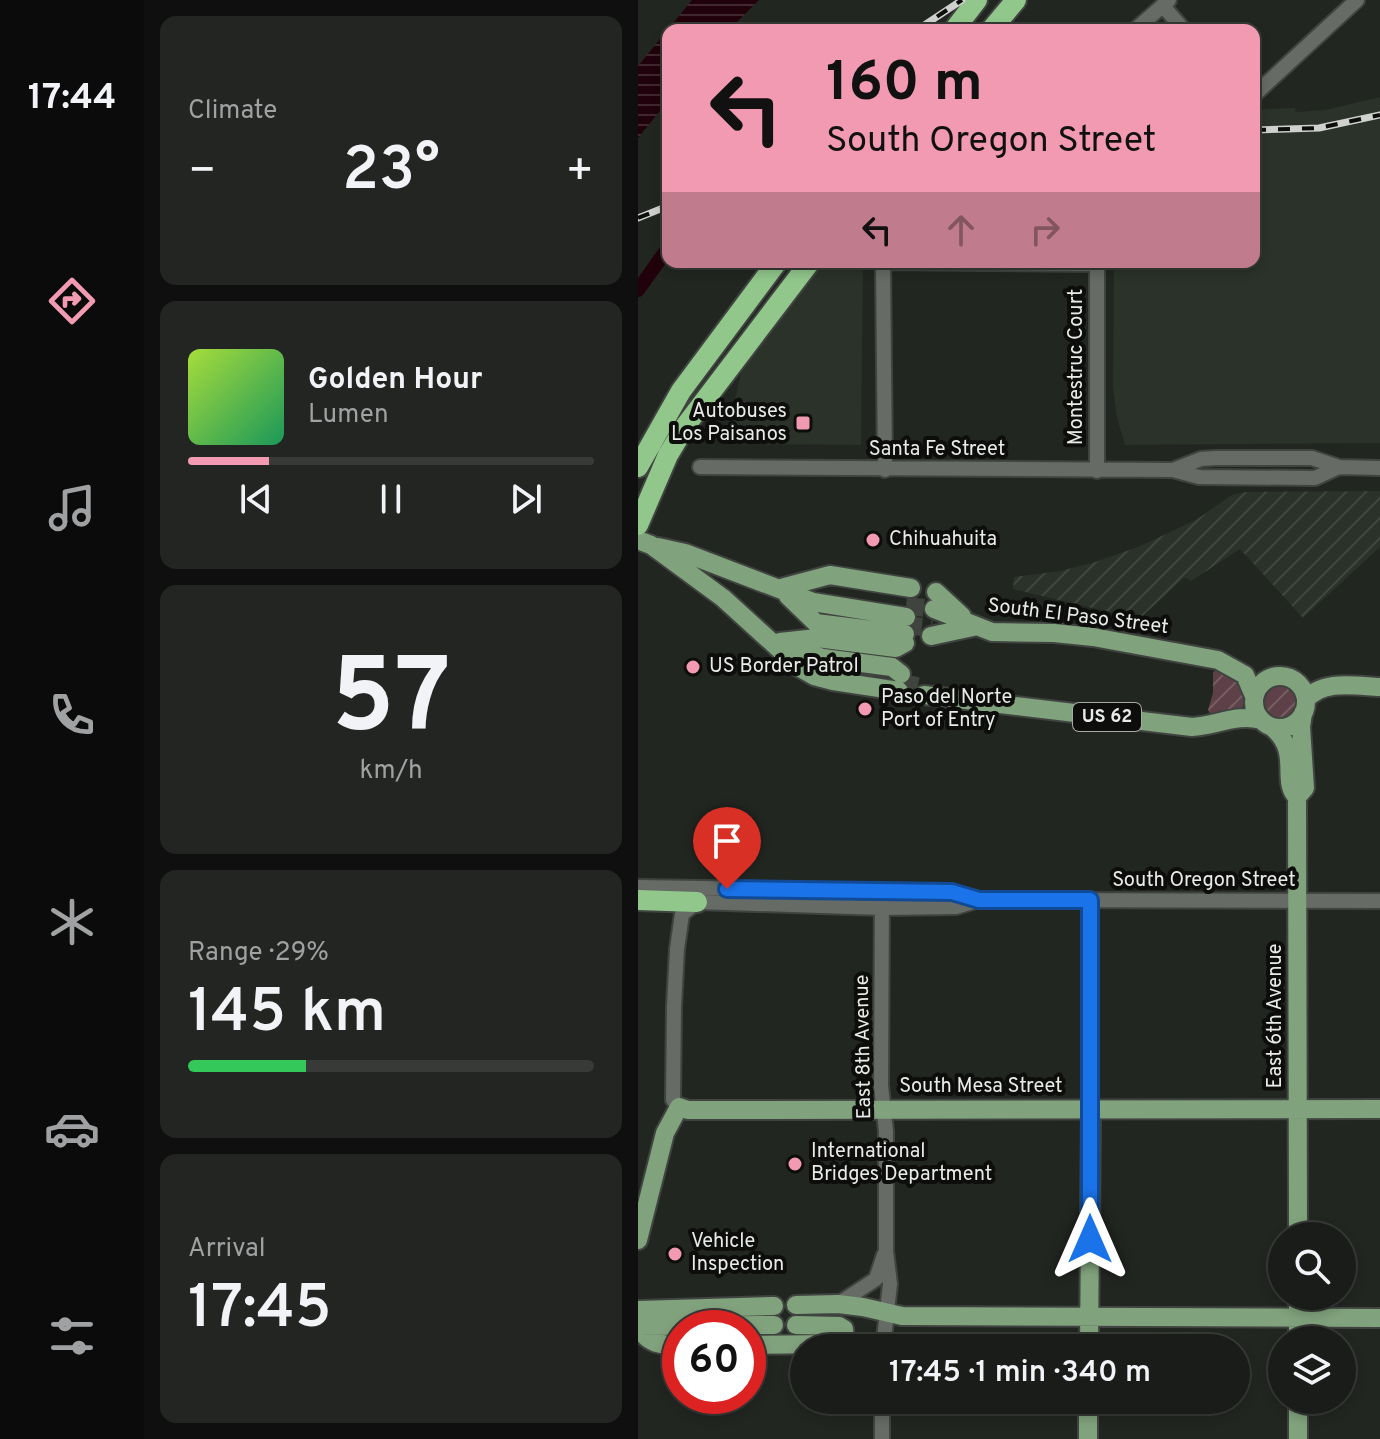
<!DOCTYPE html>
<html lang="en">
<head>
<meta charset="utf-8">
<style>
  :root { --surface:#1a1c19; --page:#232522; --text:#f1f3f6; --muted:#9fa1a2; --line:#383a38; --accent:#f19ab1 }
  body { margin:0; font-family:Overpass,sans-serif; background:var(--page); color:var(--text); height:100vh; display:flex; flex-direction:column; font-size:30px; white-space:nowrap }
  * { box-sizing:border-box; margin:0 }
  p { font-size:26px; color:var(--muted) }
  .icon { flex:none; width:44px; height:44px; fill:none; stroke:currentColor; stroke-width:2; stroke-linecap:round; stroke-linejoin:round }
  .map { position:relative; flex:1; overflow:hidden }
  .details { display:flex; flex-direction:column; gap:16px; padding:16px; background:#0e0f0e; width:494px }
  .details>* { flex:none }
  .top-card { position:absolute; left:24px; top:24px; width:598px; height:244px; border-radius:16px; box-shadow:0 4px 12px #0003,0 0 0 2px var(--line); background:#f19ab1; color:#111; overflow:hidden }
  .fabs { position:absolute; left:630px; top:1222px; display:grid; gap:16px }
  .fabs a { display:grid; place-items:center; width:88px; height:88px; border-radius:50%; background:var(--surface); box-shadow:0 4px 12px #0003,0 0 0 2px var(--line); font-size:40px }
  .speed { position:absolute; left:24px; top:1310px; display:flex; gap:16px; font-size:40px; font-weight:700; text-align:center }
  .speed>* { display:grid; place-content:center; width:104px; height:104px; border-radius:50%; background:var(--surface); box-shadow:0 4px 12px #0003,0 0 0 2px var(--line); line-height:1 }
  .speed .limit { border:12px solid #d22; background:#fff; color:#111 }
  .pin { position:absolute; display:grid; place-items:center; width:68px; height:68px; color:#fff; margin:-82px -34px; border-radius:50% 50% 50% 0; rotate:-45deg; box-shadow:0 0 8px #0007 }
  .pin .icon { rotate:45deg }
  .me { position:absolute; width:88px; margin:-44px; rotate:0deg; stroke-linejoin:round; filter:drop-shadow(0 0 6px #0008) }
  .turn { display:flex; align-items:center; gap:28px; height:168px; padding:0 32px; font-size:36px }
  .turn .icon { width:104px; height:104px; stroke-width:2.5 }
  .turn b { display:block; font-size:56px; line-height:68px }
  .lanes { display:flex; align-items:center; height:76px; padding:0 32px; background:#0003; justify-content:center; gap:40px; direction:ltr }
  .lanes .off { opacity:.35 }
  .big { font-size:60px; font-weight:600; line-height:1.1 }
  .details .tile { flex:1; display:flex; flex-direction:column; justify-content:center; gap:12px; min-width:0; padding:0 28px; border-radius:16px; background:var(--page) }
  .details .dial { align-items:center; gap:0 }
  .dial b { font-size:104px; line-height:1 }
  .song { display:flex; align-items:center; gap:24px }
  .cover { width:96px; height:96px; border-radius:12px; background:linear-gradient(135deg,hsl(80 70% 55%),hsl(150 70% 35%)) }
  .played { height:8px; border-radius:4px; background:linear-gradient(90deg,var(--accent) 20%,var(--line) 20%) }
  .keys { display:flex; justify-content:space-around; direction:ltr }
  .heat { display:flex; justify-content:space-between; align-items:center; font-size:44px; direction:ltr }
  .charge { height:12px; border-radius:6px; background:linear-gradient(90deg,#34c759 29%,var(--line) 0) }
  .trip { position:absolute; left:152px; top:1334px; width:460px; height:80px; border-radius:40px; background:var(--surface); box-shadow:0 4px 12px #0003,0 0 0 2px var(--line); font-weight:600; line-height:80px; text-align:center }
  main { display:flex; flex:1; min-height:0 }
  .menu { display:flex; flex-direction:column; width:144px; justify-content:space-around; align-items:center; background:#0a0b0a; color:var(--muted) }
  .menu .icon { width:56px; height:56px }
  .menu .active { color:var(--accent) }
  .menu b { font-size:36px; color:var(--text) }
  .map>svg:first-child { display:block }
  .built { fill:#2a3229 }
  .industrial { fill:url(#industrial-furrows) }
  .garden { fill:url(#garden-furrows) }
  .water { fill:url(#water-rules) }
  .lines { fill:none; stroke-linecap:round; stroke-linejoin:round }
  .canal { stroke:#21020c; stroke-width:14 }
  .major-tunnel { stroke:#40443f; stroke-width:18; stroke-dasharray:18 9; stroke-linecap:butt }
  .minor-casing { stroke:#404440; stroke-width:18 }
  .major-casing { stroke:#404440; stroke-width:22 }
  .highway-casing { stroke:#404440; stroke-width:24 }
  .minor { stroke:#666b65; stroke-width:14 }
  .major { stroke:#80a27c; stroke-width:18 }
  .highway { stroke:#92c78c; stroke-width:20 }
  .rail-casing { stroke:#ced1ce; stroke-width:7 }
  .rail { stroke:#0d0e0c; stroke-width:4; stroke-dasharray:12; stroke-linecap:butt }
  .route-casing { stroke:#114b97; stroke-width:20 }
  .route { stroke:#1a73e8; stroke-width:14 }
  .poi-dot { fill:#f19ab1; stroke:#0d0e0c; stroke-width:3 }
  .labels { text-anchor:middle; dominant-baseline:central; stroke-width:8; stroke-linejoin:round; paint-order:stroke }
  .shield { fill:#0d0e0c; stroke:#a6a9a6; stroke-width:2 }
  .shield-label { font-size:18px; font-weight:bold; fill:#e8ebe8 }
  .street-label { font-size:20px; fill:#e8ebe8; stroke:#0d0e0c }
  .poi-label { font-size:20px; fill:#e8ebe8; stroke:#0d0e0c; text-anchor:start }
</style>
</head>
<body>
<main>
<nav class="menu">
<b>17:44</b>
<svg class="icon active" aria-label="directions" viewBox="0 0 24 24"><path d="M12 3l9 9-9 9-9-9zM9 14v-3h6M13 9l2 2-2 2"/></svg>
<svg class="icon" aria-label="music" viewBox="0 0 24 24"><path d="M9 18V5l10-2v13"/><circle cx="6" cy="18" r="3"/><circle cx="16" cy="16" r="3"/></svg>
<svg class="icon" aria-label="phone" viewBox="0 0 24 24"><path d="M5 4h4l2 5-3 2q2 4 5 5l2-3 5 2v4C11 20 4 13 5 4z"/></svg>
<svg class="icon" aria-label="climate" viewBox="0 0 24 24"><path d="M12 3v18M4 7l16 10M4 17L20 7"/></svg>
<svg class="icon" aria-label="car" viewBox="0 0 24 24"><path d="M5 17H2v-5l4-1 3-4h7l3 4 3 1v5h-3M9 17h6M6 11h13"/><circle cx="7" cy="17" r="2"/><circle cx="17" cy="17" r="2"/></svg>
<svg class="icon" aria-label="filters" viewBox="0 0 24 24"><path d="M4 7h16M4 17h16"/><circle cx="9" cy="7" r="2"/><circle cx="15" cy="17" r="2"/></svg>
</nav>
<section class="details">
<div class="tile"><p>Climate</p>
<div class="heat"><a>−</a><b class="big">23°</b><a>+</a></div>
</div>
<div class="tile">
<div class="song"><i class="cover"></i><div><b>Golden Hour</b><p>Lumen</p></div></div>
<div class="played"></div>
<div class="keys"><svg class="icon" aria-label="previous" viewBox="0 0 24 24"><path d="M18 5L8 12l10 7zM5 5v14"/></svg><svg class="icon" aria-label="pause" viewBox="0 0 24 24"><path d="M8 5v14M16 5v14"/></svg><svg class="icon" aria-label="next" viewBox="0 0 24 24"><path d="M6 5l10 7-10 7zM19 5v14"/></svg></div>
</div>
<div class="tile dial"><b>57</b><p>km/h</p></div>
<div class="tile"><p>Range · 29%</p><b class="big">145 km</b><div class="charge"></div></div>
<div class="tile"><p>Arrival</p><b class="big">17:45</b></div>
</section>
<div class="map">
<svg width="742" height="1439" viewBox="0 0 742 1439">
  <defs>
    <pattern id="industrial-furrows" width="10" height="10" patternUnits="userSpaceOnUse" patternTransform="scale(2)"><rect width="10" height="10" fill="#2a3229"/><path d="M-1 1l2-2M0 10L10 0M9 11l2-2" fill="none" stroke="#3f463e"/></pattern>
    <pattern id="garden-furrows" width="10" height="10" patternUnits="userSpaceOnUse" patternTransform="scale(2)"><rect width="10" height="10" fill="#5e4148"/><path d="M-1 1l2-2M0 10L10 0M9 11l2-2" fill="none" stroke="#755d62"/></pattern>
    <pattern id="water-rules" width="6" height="5" patternUnits="userSpaceOnUse" patternTransform="scale(2)"><rect width="6" height="5" fill="#21020c"/><path d="M0 2.5h6" fill="none" stroke="#41272f"/></pattern>
  </defs>
  <rect width="100%" height="100%" fill="#222621"/>
  <path class="built" d="M742,97V443L487,445L479,418L475,387L476,262H616V116L624,109L657,108L658,112L687,110Z
    M183,262H225L223,445L87,444L106,359Z"/>
  <path class="industrial" d="M742,491V547L665,618L602,549L553,581L547,577L501,619L375,589L376,577L423,571L457,562L500,547L558,520L594,495L608,492Z"/>
  <path class="garden" d="M578,669L600,677L609,698L603,710L574,717L570,710L575,693V673Z
    M627 702a16 16 0 1 1 32 0a16 16 0 1 1-32 0Z"/>
  <path class="water" d="M54,0H121L91,30H30V101L0,138V66Z"/>
  <g class="lines">
    <path class="canal" d="M0,290L30,248"/>
    <path class="major-tunnel" d="M268,606L296,609
      M266,625L294,628
      M262,682L287,688"/>
    <g class="minor-casing">
      <path id="minor" d="M525,6L546,30
        M497,30L531,0
        M616,95L719,0
        M245,262L459,264
        M245,262L247,470
        M459,262V471
        M62,467L535,470L561,477L677,478L701,467
        M535,470L563,459L577,458H674L701,467L742,468
        M0,887L314,892L340,900
        M244,890L243,1086L248,1131V1251L252,1284L245,1348
        M452,900L453,1110
        M41,1107L35,1100L36,1006L39,949L44,914L59,902L244,908L318,907L341,900L742,901
        M200,1304L238,1279L246,1255
        M244,1439V1400"/>
    </g>
    <g class="major-casing">
      <path id="major" d="M0,540L13,545L85,598L162,668L176,676L195,681L261,691
        M20,547L47,553L175,602L268,617
        M143,588L192,575L273,588
        M298,592L324,616
        M150,596L178,623L267,634
        M296,609L354,632L416,633L455,637L580,660L607,675L616,696
        M293,636L335,627
        M142,642L179,638L258,648L267,643
        M142,644L185,658L254,667L263,674
        M616 702a26 26 0 1 1 52 0a26 26 0 1 1-52 0Z
        M286,695L554,727C577,726 600,713 623,720
        M668,700C684,679 718,686 742,687
        M634,727C664,752 642,781 659,797L660,1236
        M659,797L667,788L663,727L665,713
        M0,1240L27,1133L41,1107L50,1110L742,1109
        M158,1305L200,1304L225,1307L264,1316L742,1318
        M0,1310L136,1306
        M0,1326L136,1325
        M0,1326C10,1345 23,1345 42,1345
        M660,1340V1296
        M110,1345L194,1344L207,1338L206,1329L201,1326L158,1325
        M451,1348L453,1110
        M660,1400V1439
        M450,1439V1400"/>
    </g>
    <g class="highway-casing">
      <path id="highway" d="M316,30L339,0
        M353,30L378,0
        M0,467L43,391L139,262
        M0,525L30,455L48,425L172,262
        M0,900L59,902"/>
    </g>
    <use href="#minor" class="minor"/>
    <use href="#major" class="major"/>
    <use href="#highway" class="highway"/>
    <g class="rail-casing">
      <path id="rail" d="M279,30L324,0
        M616,130L681,128L742,115
        M0,218L30,206"/>
    </g>
    <use href="#rail" class="rail"/>
  </g>
  <g class="lines">
    <g class="route-casing">
      <path id="route" d="M89,889L314,892L341,900H452V1239"/>
    </g>
    <use href="#route" class="route"/>
  </g>
  <g class="poi-dot">
    <rect x="157" y="415" width="16" height="16" rx="4"/>
    <circle cx="235" cy="540" r="8"/>
    <circle cx="55" cy="667" r="8"/>
    <circle cx="227" cy="709" r="8"/>
    <circle cx="157" cy="1164" r="8"/>
    <circle cx="37" cy="1254" r="8"/>
  </g>
  <g class="labels">
    <rect class="shield" x="435" y="703" width="68" height="28" rx="6"/>
    <g class="shield-label">
      <text x="469" y="717">US 62</text>
    </g>
    <g class="street-label">
      <text transform="translate(439 367) rotate(-90)">Montestruc Court</text>
      <text x="299" y="450">Santa Fe Street</text>
      <text transform="translate(440 617) rotate(7)">South El Paso Street</text>
      <text x="566" y="881">South Oregon Street</text>
      <text transform="translate(638 1016) rotate(-90)">East 6th Avenue</text>
      <text transform="translate(226 1047) rotate(-91)">East 8th Avenue</text>
      <text x="343" y="1087">South Mesa Street</text>
    </g>
    <g class="poi-label">
      <text x="149" y="412" text-anchor="end">Autobuses<tspan x="149" dy="23">Los Paisanos</tspan></text>
      <text x="251" y="540">Chihuahuita</text>
      <text x="71" y="667">US Border Patrol</text>
      <text x="243" y="698">Paso del Norte<tspan x="243" dy="23">Port of Entry</tspan></text>
      <text x="173" y="1152">International<tspan x="173" dy="23">Bridges Department</tspan></text>
      <text x="53" y="1242">Vehicle<tspan x="53" dy="23">Inspection</tspan></text>
    </g>
  </g>
</svg>
<div class="fabs">
<a><svg class="icon" aria-label="search" viewBox="0 0 24 24"><circle cx="10" cy="10" r="6"/><path d="M15 15l6 6"/></svg></a>
<a><svg class="icon" aria-label="layers" viewBox="0 0 24 24"><path d="M12 4l9 5-9 5-9-5zM3 14l9 5 9-5"/></svg></a>
</div>
<div class="speed"><div class="limit">60</div></div>
<div class="pin" style="left:89px;top:889px;background:#d93025"><svg class="icon" aria-label="arrive" viewBox="0 0 24 24"><path d="M6 21V4h12l-3 4 3 4H6"/></svg></div>
<svg class="me" style="left:452px;top:1239px" viewBox="-20 -20 40 40"><path d="M0-17L14 15 0 8-14 15z" fill="#1a73e8" stroke="#fff" stroke-width="4"/></svg>
<div class="trip">17:45 · 1 min · 340 m</div>
<div class="top-card">
<div class="turn"><svg class="icon" aria-label="left" viewBox="0 0 24 24"><path d="M17 20v-9H6M10 6l-5 5 5 5"/></svg><div><b>160 m</b>South Oregon Street</div></div>
<div class="lanes"><svg class="icon" aria-label="left" viewBox="0 0 24 24"><path d="M17 20v-9H6M10 6l-5 5 5 5"/></svg><svg class="icon off" aria-label="ahead" viewBox="0 0 24 24"><path d="M12 20V5M6 11l6-6 6 6"/></svg><svg class="icon off" aria-label="right" viewBox="0 0 24 24"><path d="M7 20v-9h11M14 6l5 5-5 5"/></svg></div>
</div>
</div>
</main>
</body>
</html>
